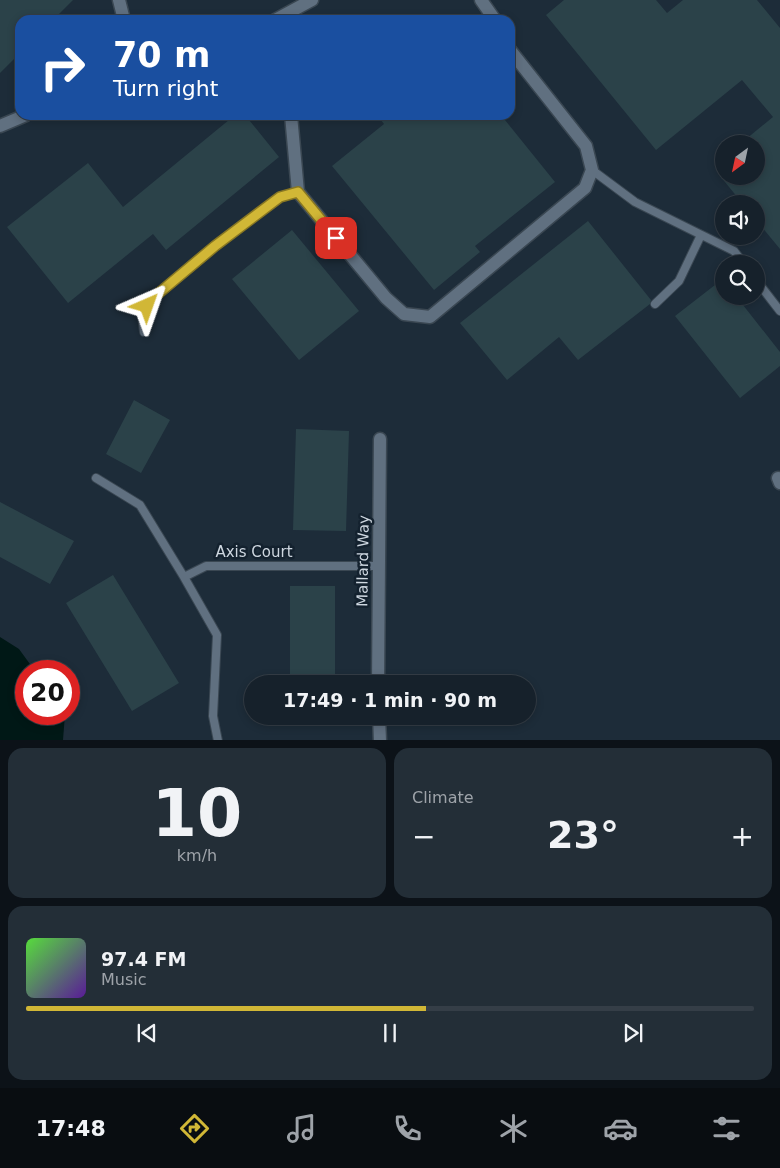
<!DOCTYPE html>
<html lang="en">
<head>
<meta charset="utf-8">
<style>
  :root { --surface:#16212b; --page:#232e37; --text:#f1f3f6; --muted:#9ea3a9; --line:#353e47; --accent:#d1b736 }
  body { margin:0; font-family:"DejaVu Sans",sans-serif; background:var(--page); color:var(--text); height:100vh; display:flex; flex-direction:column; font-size:19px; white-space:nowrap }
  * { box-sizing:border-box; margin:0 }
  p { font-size:16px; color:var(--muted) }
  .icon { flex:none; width:28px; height:28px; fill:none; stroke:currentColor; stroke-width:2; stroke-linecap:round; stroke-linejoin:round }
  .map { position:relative; height:740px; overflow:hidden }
  .panel { display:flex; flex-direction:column; gap:8px; padding:8px; background:#0c1218; flex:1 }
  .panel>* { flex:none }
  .guide { position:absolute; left:15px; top:15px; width:500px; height:105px; border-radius:15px; box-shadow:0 2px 8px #0003,0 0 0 1px var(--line); background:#1a4fa0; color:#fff; overflow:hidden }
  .needle { width:32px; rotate:213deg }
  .tools { position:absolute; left:715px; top:135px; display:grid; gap:10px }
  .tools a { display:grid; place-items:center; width:50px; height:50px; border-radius:50%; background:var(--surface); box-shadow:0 2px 8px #0003,0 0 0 1px var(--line); font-size:25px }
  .speed { position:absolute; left:15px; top:660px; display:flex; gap:10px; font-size:25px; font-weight:700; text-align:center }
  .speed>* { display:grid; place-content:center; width:65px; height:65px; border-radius:50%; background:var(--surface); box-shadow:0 2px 8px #0003,0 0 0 1px var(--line); line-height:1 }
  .speed .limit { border:8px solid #d22; background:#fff; color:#111 }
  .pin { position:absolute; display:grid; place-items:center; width:42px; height:42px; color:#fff; margin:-21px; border-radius:10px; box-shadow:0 2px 8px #0006 }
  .me { position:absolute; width:55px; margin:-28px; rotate:43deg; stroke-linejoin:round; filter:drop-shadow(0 0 4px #0008) }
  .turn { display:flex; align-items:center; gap:18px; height:105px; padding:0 15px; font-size:22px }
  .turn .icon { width:65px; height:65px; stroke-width:2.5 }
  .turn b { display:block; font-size:35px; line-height:42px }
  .big { font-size:38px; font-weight:700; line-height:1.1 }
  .panel .card { flex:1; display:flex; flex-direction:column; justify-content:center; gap:8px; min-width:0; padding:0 18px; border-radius:15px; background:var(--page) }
  .panel .dial { align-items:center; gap:0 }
  .dial b { font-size:65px; line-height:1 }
  .song { display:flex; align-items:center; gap:15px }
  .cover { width:60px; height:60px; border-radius:8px; background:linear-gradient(135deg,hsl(110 70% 55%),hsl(270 70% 35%)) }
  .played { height:5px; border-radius:2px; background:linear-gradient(90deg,var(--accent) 55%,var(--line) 55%) }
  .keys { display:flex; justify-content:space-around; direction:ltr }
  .heat { display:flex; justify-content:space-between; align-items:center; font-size:28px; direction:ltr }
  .panel .tiles { flex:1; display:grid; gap:8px; grid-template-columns:1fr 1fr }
  .card:last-child { grid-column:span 2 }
  .trip { position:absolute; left:244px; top:675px; width:292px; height:50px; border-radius:25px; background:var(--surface); box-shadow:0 2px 8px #0003,0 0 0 1px var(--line); font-weight:700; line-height:50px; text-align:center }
  .menu { display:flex; height:80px; justify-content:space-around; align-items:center; background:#090d11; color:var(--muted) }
  .menu .icon { width:35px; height:35px }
  .menu .on { color:var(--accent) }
  .menu b { font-size:22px; color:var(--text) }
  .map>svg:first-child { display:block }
  .water { fill:#001816 }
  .building { fill:#2b4249 }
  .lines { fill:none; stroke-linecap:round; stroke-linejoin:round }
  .lane-casing { stroke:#3a4752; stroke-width:10 }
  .street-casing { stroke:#3a4752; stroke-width:15 }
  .lane { stroke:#607080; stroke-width:8 }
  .street { stroke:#607080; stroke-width:12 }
  .route-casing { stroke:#887723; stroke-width:12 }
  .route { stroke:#d1b736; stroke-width:9 }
  .labels { text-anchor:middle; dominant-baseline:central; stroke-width:5; stroke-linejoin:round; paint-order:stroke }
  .street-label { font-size:15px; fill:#ced7e0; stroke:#14222f }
</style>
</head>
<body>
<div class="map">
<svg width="780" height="741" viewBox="0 0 780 741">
  <rect width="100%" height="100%" fill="#1d2c39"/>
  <path class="water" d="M0,637L19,649L35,671H26V714H65L63,740H0Z"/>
  <path class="building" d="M0,0H73L53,20H20V53L0,73Z
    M564,0H656L667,13L683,0H757L780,28V249L756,220V204H743L720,176H756V144H740L773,117L742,80L656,150L546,15Z
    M235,115H245L279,157L166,250L153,234L68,303L7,227L88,163L123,207Z
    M377,115H501L555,182L475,246L480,252L434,290L332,166L384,124Z
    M588,221L651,300L650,304L578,360L559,337L507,380L460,323Z
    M292,230L359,311L299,360L232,279Z
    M724,278V296H736L780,352V366L740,398L675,316Z
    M134,400L170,420L141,473L106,454Z
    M296,429L349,431L346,531L293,530Z
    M0,502L74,541L50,584L0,557Z
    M113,575L179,683L132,711L66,603Z
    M290,586H335V684H290Z"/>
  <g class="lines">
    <g class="lane-casing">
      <path id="lane" d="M592,170L635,202L734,251L744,264
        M756,280L780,311
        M655,304L679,281L701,235
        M144,332L142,315L153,298L215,246L280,197L298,192
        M96,478L140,505L184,577
        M218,741L213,716L217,635L184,577L206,566H379"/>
    </g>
    <g class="street-casing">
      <path id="street" d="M119,0L124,20
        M481,0L495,20
        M275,20L312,0
        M291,115L298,192L386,298L404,314L430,317L585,188L592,170L586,146L510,50
        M0,126L26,115
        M778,478L780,483
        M378,684L380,439
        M379,716L380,741"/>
    </g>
    <use href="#lane" class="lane"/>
    <use href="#street" class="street"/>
  </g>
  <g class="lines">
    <g class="route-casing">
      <path id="route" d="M147,306L153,298L215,246L280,197L298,192L336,238"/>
    </g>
    <use href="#route" class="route"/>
  </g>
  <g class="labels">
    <g class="street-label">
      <text x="254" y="552">Axis Court</text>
      <text transform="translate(363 561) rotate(-89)">Mallard Way</text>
    </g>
  </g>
</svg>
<div class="tools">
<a><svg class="needle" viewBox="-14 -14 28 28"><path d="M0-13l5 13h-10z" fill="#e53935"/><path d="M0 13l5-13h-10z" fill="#9ea3a9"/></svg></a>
<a><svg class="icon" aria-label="sound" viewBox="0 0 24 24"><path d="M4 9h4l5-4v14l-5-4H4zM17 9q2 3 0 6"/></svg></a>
<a><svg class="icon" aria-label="search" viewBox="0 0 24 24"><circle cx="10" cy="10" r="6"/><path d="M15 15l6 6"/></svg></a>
</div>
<div class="speed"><div class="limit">20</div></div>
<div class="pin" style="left:336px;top:238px;background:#d93025"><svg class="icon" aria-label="arrive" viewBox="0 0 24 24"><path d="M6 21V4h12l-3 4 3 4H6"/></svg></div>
<svg class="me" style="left:147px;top:306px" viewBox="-20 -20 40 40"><path d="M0-17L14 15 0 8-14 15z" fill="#d1b736" stroke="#fff" stroke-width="4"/></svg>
<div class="trip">17:49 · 1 min · 90 m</div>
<div class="guide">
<div class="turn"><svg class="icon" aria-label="right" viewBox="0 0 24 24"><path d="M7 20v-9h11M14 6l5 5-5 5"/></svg><div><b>70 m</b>Turn right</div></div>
</div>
</div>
<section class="panel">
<div class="tiles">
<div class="card dial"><b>10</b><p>km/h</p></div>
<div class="card"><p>Climate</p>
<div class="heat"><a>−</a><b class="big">23°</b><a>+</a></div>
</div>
<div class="card">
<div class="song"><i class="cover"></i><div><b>97.4 FM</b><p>Music</p></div></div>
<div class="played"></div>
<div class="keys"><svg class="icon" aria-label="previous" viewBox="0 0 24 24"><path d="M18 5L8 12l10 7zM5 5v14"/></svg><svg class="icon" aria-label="pause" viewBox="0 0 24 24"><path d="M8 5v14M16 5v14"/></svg><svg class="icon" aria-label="next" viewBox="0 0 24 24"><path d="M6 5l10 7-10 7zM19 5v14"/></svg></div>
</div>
</div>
</section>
<nav class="menu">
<b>17:48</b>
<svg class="icon on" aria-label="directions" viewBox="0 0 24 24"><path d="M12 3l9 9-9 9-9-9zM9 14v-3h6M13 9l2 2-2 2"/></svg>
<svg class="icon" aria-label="music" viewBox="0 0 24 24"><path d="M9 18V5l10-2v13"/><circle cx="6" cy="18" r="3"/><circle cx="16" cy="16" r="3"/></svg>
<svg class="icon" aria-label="phone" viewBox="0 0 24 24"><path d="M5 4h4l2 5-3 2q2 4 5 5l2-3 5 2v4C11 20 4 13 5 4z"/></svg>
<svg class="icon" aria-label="climate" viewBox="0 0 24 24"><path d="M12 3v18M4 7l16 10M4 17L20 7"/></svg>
<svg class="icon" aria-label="car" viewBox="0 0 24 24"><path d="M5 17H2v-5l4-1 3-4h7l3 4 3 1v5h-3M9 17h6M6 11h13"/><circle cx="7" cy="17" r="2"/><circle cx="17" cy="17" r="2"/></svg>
<svg class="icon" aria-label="filters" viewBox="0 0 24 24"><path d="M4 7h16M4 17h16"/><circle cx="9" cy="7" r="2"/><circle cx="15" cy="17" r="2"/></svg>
</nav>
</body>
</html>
